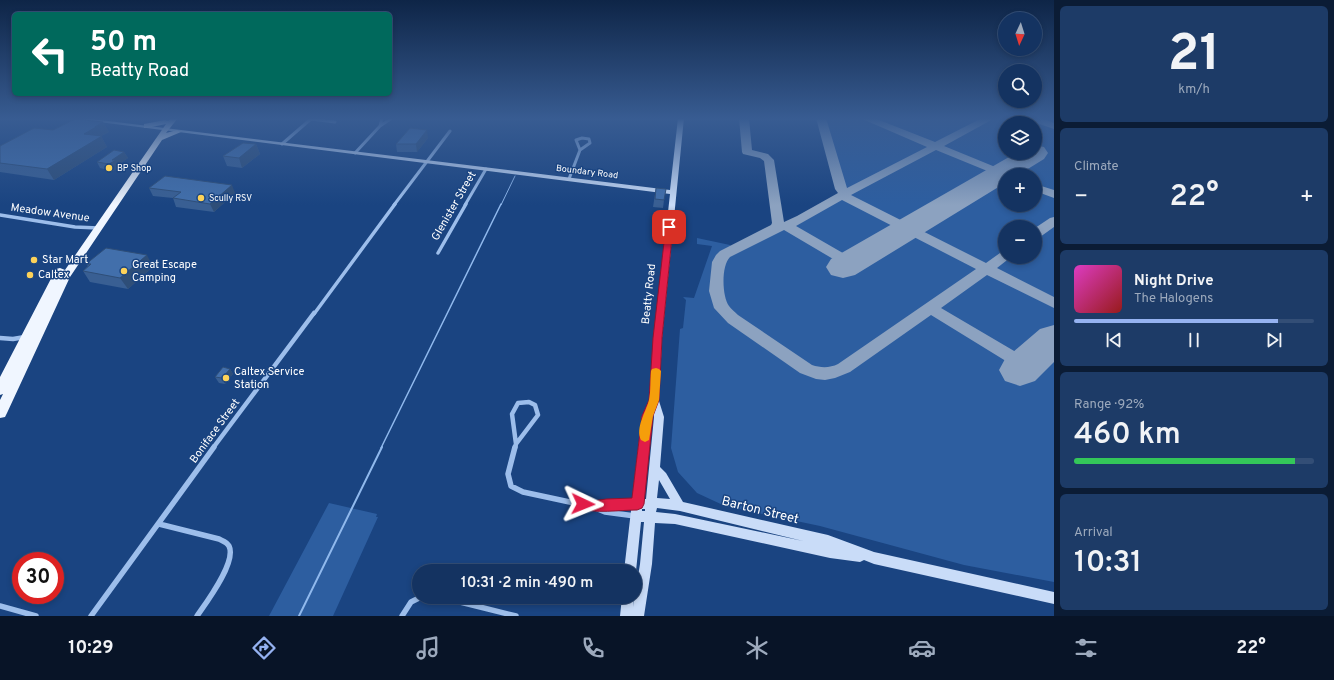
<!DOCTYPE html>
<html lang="en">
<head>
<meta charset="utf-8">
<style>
  :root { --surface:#143361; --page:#1d3b67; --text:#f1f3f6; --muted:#9daabd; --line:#334e76; --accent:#95b2f1 }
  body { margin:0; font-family:Overpass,sans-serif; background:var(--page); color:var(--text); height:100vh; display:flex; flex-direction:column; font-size:15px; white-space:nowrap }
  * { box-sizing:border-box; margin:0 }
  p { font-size:13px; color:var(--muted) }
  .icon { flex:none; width:22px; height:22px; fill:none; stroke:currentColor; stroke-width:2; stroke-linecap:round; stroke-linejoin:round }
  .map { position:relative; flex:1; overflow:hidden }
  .details { display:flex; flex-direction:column; gap:6px; padding:6px; background:#0b1c35; width:280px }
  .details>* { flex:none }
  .banner { position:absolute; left:12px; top:12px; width:380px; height:84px; border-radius:6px; box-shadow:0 2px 6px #0003,0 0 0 1px var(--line); background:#00695c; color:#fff; overflow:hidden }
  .needle { width:26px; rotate:184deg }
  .controls { position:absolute; left:998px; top:12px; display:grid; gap:8px }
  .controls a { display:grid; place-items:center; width:44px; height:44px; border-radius:50%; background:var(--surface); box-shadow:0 2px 6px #0003,0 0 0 1px var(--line); font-size:20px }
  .speed { position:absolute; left:12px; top:552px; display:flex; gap:8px; font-size:20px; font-weight:700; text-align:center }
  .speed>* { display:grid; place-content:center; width:52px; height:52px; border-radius:50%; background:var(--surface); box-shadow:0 2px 6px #0003,0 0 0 1px var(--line); line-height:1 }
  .speed .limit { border:6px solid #d22; background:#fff; color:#111 }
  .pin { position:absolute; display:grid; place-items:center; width:34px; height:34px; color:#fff; margin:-17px; border-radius:8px; box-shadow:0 2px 6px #0006 }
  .me { position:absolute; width:44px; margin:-22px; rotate:92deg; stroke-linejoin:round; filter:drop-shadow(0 0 3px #0008) }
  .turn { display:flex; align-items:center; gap:14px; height:84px; padding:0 12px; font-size:18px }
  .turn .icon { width:52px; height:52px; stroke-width:2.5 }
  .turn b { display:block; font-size:28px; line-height:34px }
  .big { font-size:30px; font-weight:600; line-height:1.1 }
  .details .tile { flex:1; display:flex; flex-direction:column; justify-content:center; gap:6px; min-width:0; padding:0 14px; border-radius:6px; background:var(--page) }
  .details .dial { align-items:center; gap:0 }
  .dial b { font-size:52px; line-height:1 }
  .song { display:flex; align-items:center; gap:12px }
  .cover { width:48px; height:48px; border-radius:6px; background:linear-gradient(135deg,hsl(310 70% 55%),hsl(0 70% 35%)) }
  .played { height:4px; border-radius:2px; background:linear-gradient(90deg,var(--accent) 85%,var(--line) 85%) }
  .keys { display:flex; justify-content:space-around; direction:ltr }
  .heat { display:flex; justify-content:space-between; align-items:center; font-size:22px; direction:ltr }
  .charge { height:6px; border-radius:3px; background:linear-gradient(90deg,#34c759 92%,var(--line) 0) }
  .trip { position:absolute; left:412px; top:564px; width:230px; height:40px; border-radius:20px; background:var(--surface); box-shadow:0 2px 6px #0003,0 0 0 1px var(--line); font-weight:600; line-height:40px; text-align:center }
  .menu { display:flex; height:64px; justify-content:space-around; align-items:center; background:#081427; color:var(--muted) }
  .menu .icon { width:28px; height:28px }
  .menu .active { color:var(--accent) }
  .menu b { font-size:18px; color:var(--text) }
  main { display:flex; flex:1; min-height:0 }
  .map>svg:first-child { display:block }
  .green { fill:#2d5ea0; fill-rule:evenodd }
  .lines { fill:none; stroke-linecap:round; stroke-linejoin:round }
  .stream-far2 { stroke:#90b9ed; stroke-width:1 }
  .stream-far1 { stroke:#90b9ed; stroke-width:1.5 }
  .stream { stroke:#90b9ed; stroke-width:2 }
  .taxiway { fill:#8ca2c0; fill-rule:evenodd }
  .runway { fill:#8ca2c0; fill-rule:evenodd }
  .minor-far3 { stroke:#9dbeeb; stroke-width:3 }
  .minor-far2 { stroke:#9dbeeb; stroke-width:3.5 }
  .minor-far1 { stroke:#9dbeeb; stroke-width:4.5 }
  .minor { stroke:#9dbeeb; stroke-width:5.5 }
  .secondary { fill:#c9dcf8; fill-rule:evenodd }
  .trunk { fill:#f0f6ff; fill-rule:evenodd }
  .wall { fill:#395f93 }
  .shaded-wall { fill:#2e4e78 }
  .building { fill:#426fab; stroke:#2e4e78 }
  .route { fill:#e11d48; stroke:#92132f }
  .slow { fill:#f59e0b }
  .poi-dot { fill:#fdd259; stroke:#1a4481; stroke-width:1.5 }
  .labels { text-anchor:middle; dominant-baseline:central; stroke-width:3; stroke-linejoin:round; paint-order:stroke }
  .far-poi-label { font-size:9px; fill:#fff; stroke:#1a4481; text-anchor:start }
  .far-street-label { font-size:9px; fill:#fff; stroke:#1a4481 }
  .street-label { font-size:11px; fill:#fff; stroke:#1a4481 }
  .poi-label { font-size:11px; fill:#fff; stroke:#1a4481; text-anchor:start }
  .near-street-label { font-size:13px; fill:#fff; stroke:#1a4481 }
</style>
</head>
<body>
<main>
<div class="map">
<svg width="1054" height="616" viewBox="0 0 1054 616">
  <rect width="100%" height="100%" fill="#1a4481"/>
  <path class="green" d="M824,118H1054V582L964,565L820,526L725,506L697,493L678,472L671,448L680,329L683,328L686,300L683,297L694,298L712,246L697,244V238L730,245L732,248L725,253L731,255L846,196ZM1005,123H1035V153H1005ZM1005,175H1035V205H1005ZM1005,227H1035V257H1005Z
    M329,503L377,514L376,517H378L333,616H269Z"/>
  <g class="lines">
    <path class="stream-far2" d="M501,205L515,176"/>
    <path class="stream-far1" d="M381,448L501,204"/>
    <path class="stream" d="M299,616L382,447"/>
    <path class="taxiway" d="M739,118H749L752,150L768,154L774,160L784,222L797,216L838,193L835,189L816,118H826L847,188L927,147L860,118H874L935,142L982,118H995L944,146L1010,173L1012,175H1005V178L1002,177L936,150L851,195L986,263L1000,253L1005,252V257H1011L997,268L1054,297V308L987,275L941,308L1031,361L1033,365L1031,369L1025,371L1019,369L931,315L850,372L835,378L825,380L816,379L800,373L728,323L714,308L709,291L712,262L716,255L720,251L771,225L772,223L764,161L760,158L743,154L742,152ZM842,200L976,269L838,364C830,368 821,368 812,365L738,315C735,312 731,309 729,306C722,296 721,266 730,257L784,230L845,266L850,267L855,266L857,263L855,260L796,226Z
      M1026,118H1041L1054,123V129L1028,120Z
      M1035,184L1054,190V198L1035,191Z
      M1054,217V227L1040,237L1035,238V228L1050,218Z"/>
    <path class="runway" d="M1035,145L1044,147L1048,153L1044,159L1018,175H1005V183L855,275L843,278L831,275L826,267L831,259L1016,153H1035Z
      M1054,325V362L1035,381L1020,386L1005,381L999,370L1005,359L1040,329Z"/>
    <path class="minor-far3" d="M311,119L335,122
      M380,126L382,118
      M582,138L589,139L590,143L580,150L576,140Z
      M282,144L312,118
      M355,153L380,126L392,118
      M569,179L580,150
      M394,205L450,131
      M465,205L486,169"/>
    <path class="minor-far2" d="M0,215L75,227L98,228
      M438,253L466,204
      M314,314L395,204"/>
    <path class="minor-far1" d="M0,338L13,339L25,337
      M529,402L535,405L538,415L516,444L512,414L518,403Z
      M213,448L314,313
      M515,448L516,444"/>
    <path class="minor" d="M515,447L508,474L511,486L523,492L593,507L605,512L635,516
      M594,507L637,504
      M159,524L219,539C223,541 227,542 229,546C237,562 206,603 197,616
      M440,597L516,616
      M0,606L36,616
      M91,616L214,447
      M402,616L411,602L421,597"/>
    <path class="secondary" d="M67,118H84L670,190L678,118H684L662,338L659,401L664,417L660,467L666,473L683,502L828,535L874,552L1054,592V604L874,564L864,560L860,562L830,558L675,524L655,523L652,564L644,616H620L622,597H634L633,607L640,564L644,522H641L636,571L635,573V571H624L642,416L649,401L654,338L670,194ZM653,413L654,417L646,499H643ZM659,480L670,499L657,498ZM657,508L680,511L803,541L675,514L656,512ZM642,509H645V511H642Z"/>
    <path class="trunk" d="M171,118H178L166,133L177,130L181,132L162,140L70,277L7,413L5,417L0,418V400L3,394L0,395V377L56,269L60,268L65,270L166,124L147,128H144V124L165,120L168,121Z"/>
  </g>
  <path class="wall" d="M103,122L109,132L101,136L107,147L54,180L0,172V146L53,130Z
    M428,138L417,152H397L396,144Z
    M256,144L260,154L242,168L227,166L223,156Z
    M124,152L128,158L118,165L119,167L113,171L100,168L97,162Z
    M149,188L235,193L214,212L176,207L173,198L153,196Z
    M656,188L664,200L663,208L653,207Z
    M86,264L153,267L128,289L90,282L83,271L88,266Z
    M230,369L233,374L225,384L219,383L215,377Z"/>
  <path class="shaded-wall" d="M103,122L109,132L101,136L107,147L54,180L47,169L84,134Z
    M427,130L428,138L417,152L416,144Z
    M256,144L260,154L242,168L239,158Z
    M124,152L128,158L118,165L119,167L113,171L109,164L112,160Z
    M232,185L235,193L214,212L210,204Z
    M147,255L153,267L128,289L120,278Z
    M230,369L233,374L225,384L222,378Z"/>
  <path class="building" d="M75,119L103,122L95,127H96L84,134L102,136L47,169L0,163V146L34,128L53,130Z
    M410,128L427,130L416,144H396Z
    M243,143L256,144L239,158L223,156Z
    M114,150L124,152L112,160H116L109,164L97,162Z
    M165,176L232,185L210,204L173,198L181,192L149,188Z
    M656,188L666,189L664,200L655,199Z
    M106,248L147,255L120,278L83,271L91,264H86Z
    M223,367L230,369L222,378L215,377Z"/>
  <linearGradient id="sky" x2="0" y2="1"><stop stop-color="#0e2547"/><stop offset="0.58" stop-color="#385c92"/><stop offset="1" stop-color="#385c92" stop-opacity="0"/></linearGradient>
  <rect width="1054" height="205" fill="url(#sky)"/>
  <path class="route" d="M666,225H669L673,227L662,338L659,400L653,416L644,504L642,508L637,510C620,510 594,514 579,508L577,504L579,500L583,499L593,501L606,499L632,498L642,416L649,400L653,338Z"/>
  <path class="slow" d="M656,368L659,369L661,371L659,400L653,416L649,440L645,442L641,440C635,428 646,412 649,400C651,391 650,381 651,371L652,369Z"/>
  <g class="poi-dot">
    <circle cx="109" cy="168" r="4"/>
    <circle cx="201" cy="198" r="4"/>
    <circle cx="34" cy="260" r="4"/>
    <circle cx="124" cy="271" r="4"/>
    <circle cx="30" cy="275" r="4"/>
    <circle cx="226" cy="378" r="4"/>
  </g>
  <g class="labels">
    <g class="far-poi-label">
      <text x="117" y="168">BP Shop</text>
      <text x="209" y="198">Scully RSV</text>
    </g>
    <g class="far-street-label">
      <text transform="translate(587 172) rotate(7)">Boundary Road</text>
    </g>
    <g class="street-label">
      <text transform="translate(454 206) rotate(-60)">Glenister Street</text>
      <text transform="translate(50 213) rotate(8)">Meadow Avenue</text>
      <text transform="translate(649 294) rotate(-84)">Beatty Road</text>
      <text transform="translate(215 431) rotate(-54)">Boniface Street</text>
    </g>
    <g class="poi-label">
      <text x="42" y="260">Star Mart</text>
      <text x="132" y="265">Great Escape<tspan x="132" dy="13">Camping</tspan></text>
      <text x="38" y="275">Caltex</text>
      <text x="234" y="372">Caltex Service<tspan x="234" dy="13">Station</tspan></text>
    </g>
    <g class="near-street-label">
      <text transform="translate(760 511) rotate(14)">Barton Street</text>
    </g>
  </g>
</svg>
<div class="controls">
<a><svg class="needle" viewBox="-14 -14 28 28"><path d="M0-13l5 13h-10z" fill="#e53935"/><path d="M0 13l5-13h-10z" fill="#9daabd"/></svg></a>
<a><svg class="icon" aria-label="search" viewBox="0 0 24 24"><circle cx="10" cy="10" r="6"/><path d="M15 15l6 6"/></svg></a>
<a><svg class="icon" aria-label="layers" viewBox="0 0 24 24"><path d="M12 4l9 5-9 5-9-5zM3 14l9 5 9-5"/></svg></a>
<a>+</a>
<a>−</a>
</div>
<div class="speed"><div class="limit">30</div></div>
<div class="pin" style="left:669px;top:227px;background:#d93025"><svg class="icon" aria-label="arrive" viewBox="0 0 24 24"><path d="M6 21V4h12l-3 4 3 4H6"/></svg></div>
<svg class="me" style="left:583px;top:504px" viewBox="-20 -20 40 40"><path d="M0-17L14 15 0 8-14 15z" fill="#e11d48" stroke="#fff" stroke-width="4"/></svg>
<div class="trip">10:31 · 2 min · 490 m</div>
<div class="banner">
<div class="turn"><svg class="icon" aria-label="left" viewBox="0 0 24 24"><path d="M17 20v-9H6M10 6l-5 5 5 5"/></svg><div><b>50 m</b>Beatty Road</div></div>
</div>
</div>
<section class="details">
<div class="tile dial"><b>21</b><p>km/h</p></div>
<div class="tile"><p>Climate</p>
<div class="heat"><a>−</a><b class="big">22°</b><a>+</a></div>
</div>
<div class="tile">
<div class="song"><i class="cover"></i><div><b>Night Drive</b><p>The Halogens</p></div></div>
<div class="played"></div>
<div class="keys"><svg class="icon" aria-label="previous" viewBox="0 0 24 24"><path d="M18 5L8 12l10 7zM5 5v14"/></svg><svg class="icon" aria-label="pause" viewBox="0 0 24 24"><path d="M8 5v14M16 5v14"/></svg><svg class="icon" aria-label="next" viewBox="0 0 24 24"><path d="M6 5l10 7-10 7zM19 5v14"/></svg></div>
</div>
<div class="tile"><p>Range · 92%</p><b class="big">460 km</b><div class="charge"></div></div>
<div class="tile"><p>Arrival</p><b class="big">10:31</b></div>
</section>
</main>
<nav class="menu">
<b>10:29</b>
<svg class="icon active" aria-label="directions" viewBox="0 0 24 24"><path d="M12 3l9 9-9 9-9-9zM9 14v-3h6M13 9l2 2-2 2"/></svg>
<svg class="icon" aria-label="music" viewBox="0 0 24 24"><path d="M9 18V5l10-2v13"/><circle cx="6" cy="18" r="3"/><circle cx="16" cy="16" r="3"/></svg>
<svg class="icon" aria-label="phone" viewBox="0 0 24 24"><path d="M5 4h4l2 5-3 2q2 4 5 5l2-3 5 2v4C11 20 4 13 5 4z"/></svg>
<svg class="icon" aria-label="climate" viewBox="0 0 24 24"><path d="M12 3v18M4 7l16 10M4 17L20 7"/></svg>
<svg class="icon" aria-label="car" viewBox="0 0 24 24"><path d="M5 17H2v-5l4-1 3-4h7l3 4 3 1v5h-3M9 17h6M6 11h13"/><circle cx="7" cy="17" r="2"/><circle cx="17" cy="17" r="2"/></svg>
<svg class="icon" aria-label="filters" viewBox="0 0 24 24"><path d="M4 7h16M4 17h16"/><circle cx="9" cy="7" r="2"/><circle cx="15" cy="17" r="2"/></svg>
<b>22°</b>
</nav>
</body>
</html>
